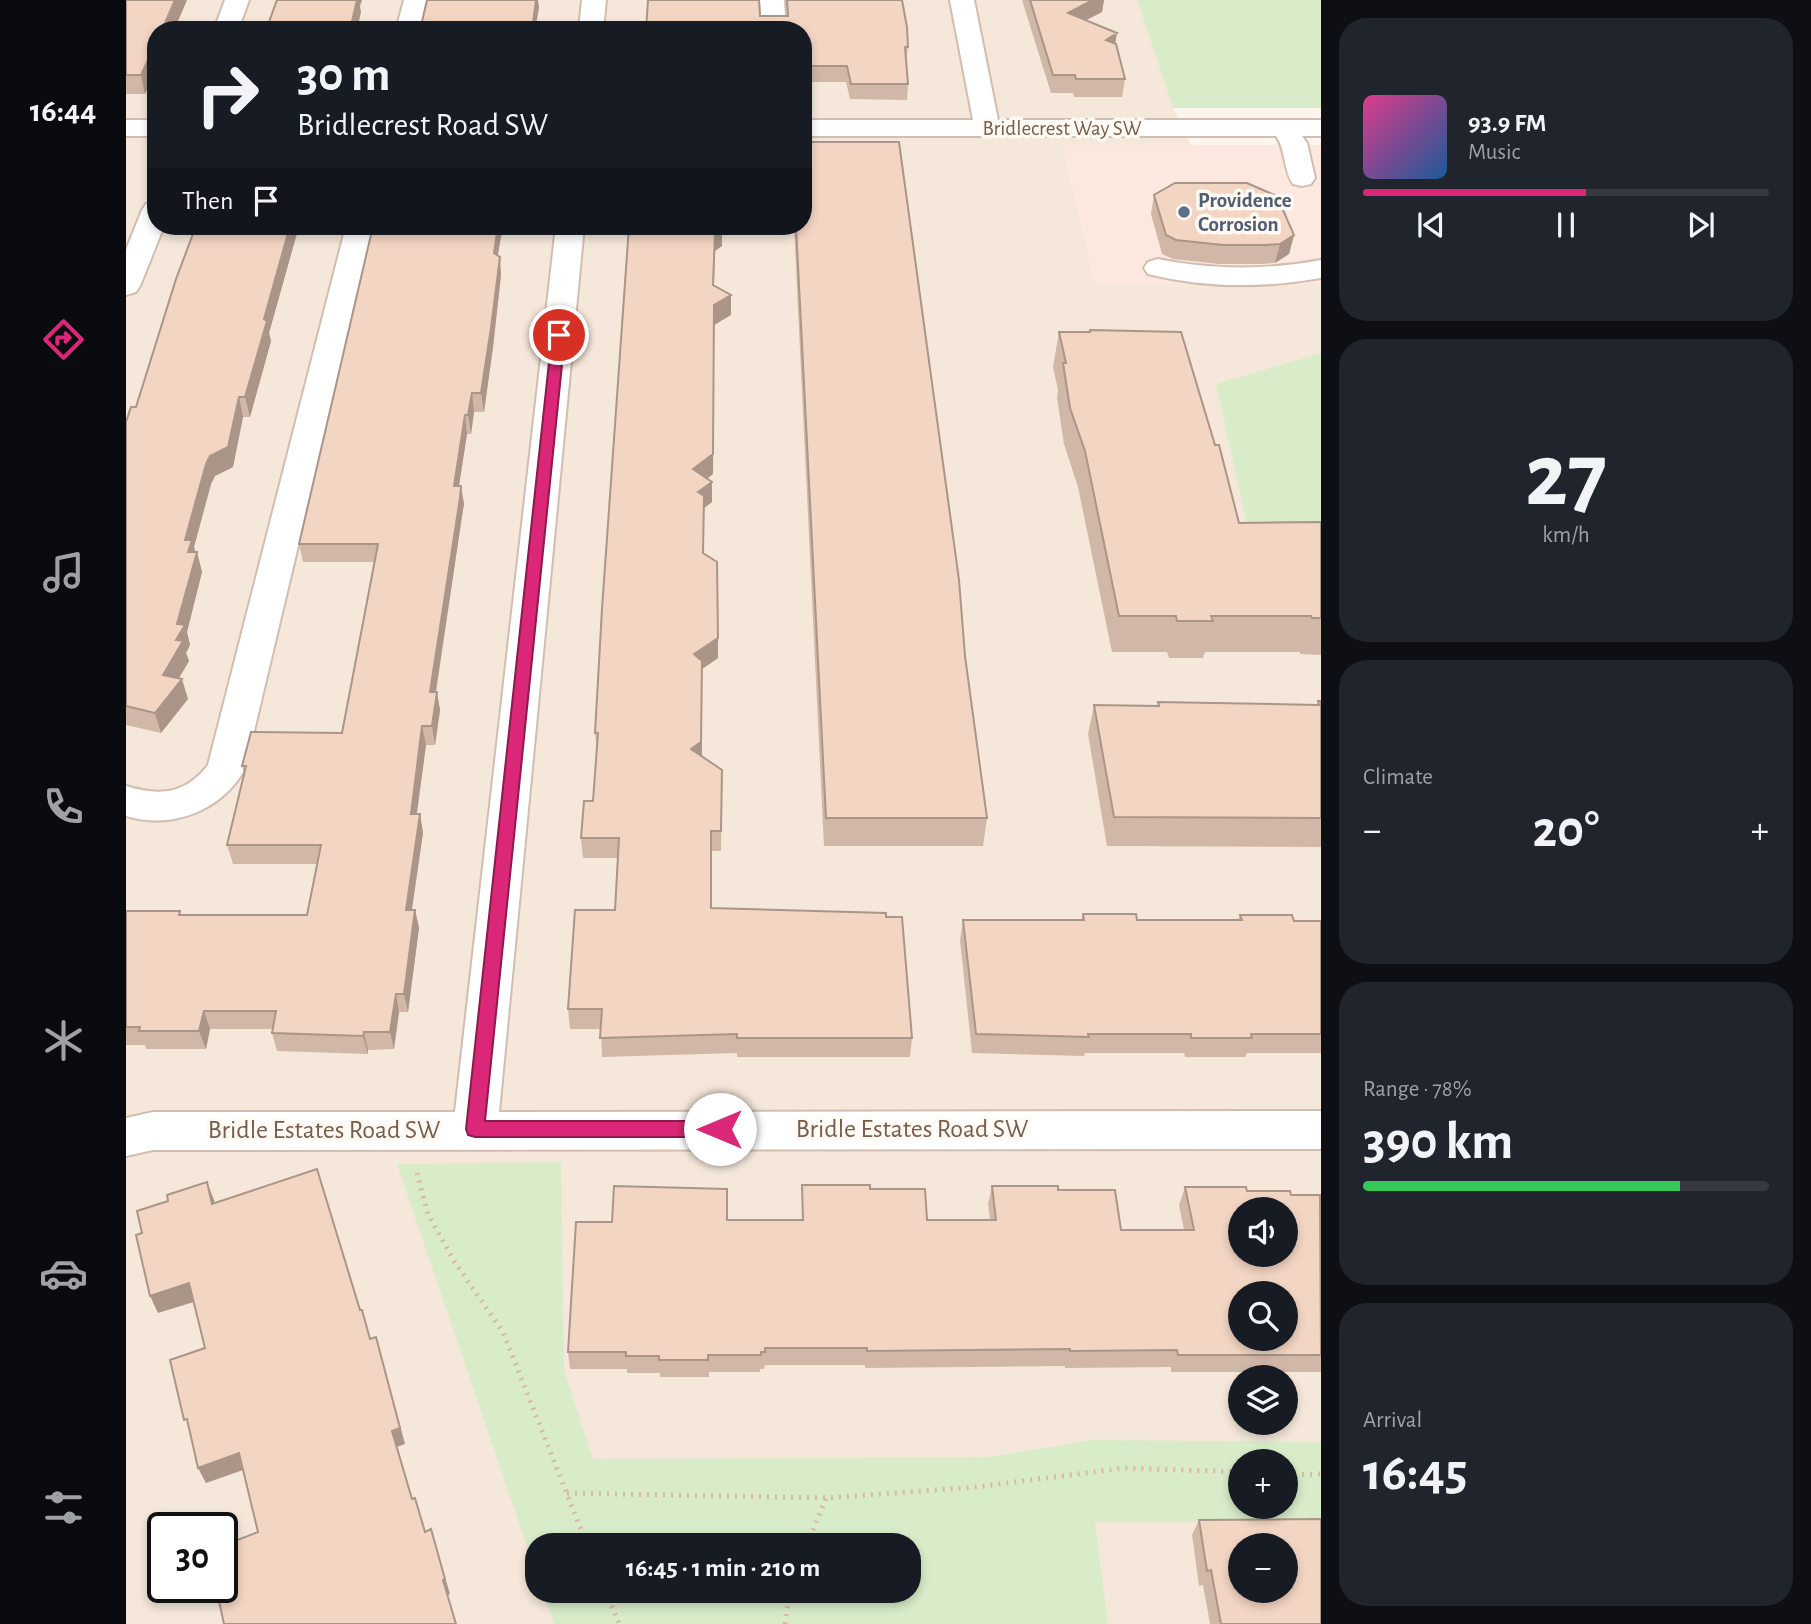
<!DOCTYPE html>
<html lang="en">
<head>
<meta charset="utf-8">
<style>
  :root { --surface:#171b24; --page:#20242c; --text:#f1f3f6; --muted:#9ea1a6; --line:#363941; --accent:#db2777 }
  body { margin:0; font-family:"Alegreya Sans",sans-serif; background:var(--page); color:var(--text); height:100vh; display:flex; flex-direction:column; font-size:26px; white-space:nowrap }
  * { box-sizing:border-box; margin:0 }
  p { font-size:23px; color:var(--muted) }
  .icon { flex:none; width:38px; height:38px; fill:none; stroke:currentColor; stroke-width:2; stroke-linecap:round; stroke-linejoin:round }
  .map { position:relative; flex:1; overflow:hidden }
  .panel { display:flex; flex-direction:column; gap:18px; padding:18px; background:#0d0f14; width:490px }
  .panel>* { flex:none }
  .hud { position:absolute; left:21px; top:21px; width:665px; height:214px; border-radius:28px; box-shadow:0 4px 10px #0003; background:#171b24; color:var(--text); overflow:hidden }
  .buttons { position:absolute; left:1102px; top:1197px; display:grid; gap:14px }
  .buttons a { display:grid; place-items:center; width:70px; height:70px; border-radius:50%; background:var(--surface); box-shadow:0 4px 10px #0003; font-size:35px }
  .speed { position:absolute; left:21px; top:1512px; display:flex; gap:14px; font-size:35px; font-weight:700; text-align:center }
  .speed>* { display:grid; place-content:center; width:91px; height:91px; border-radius:50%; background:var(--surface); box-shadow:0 4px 10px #0003; line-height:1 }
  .speed .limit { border:4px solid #111; border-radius:10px; background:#fff; color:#111 }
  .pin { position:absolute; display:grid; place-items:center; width:60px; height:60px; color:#fff; margin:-30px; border:4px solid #fff; border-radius:50%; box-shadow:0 2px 7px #0007 }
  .me { position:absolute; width:77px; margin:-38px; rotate:270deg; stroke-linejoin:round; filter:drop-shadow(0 0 5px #0008) }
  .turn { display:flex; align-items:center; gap:24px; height:147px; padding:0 35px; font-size:32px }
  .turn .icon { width:91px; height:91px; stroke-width:2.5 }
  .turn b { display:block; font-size:49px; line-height:60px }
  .then { display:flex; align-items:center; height:66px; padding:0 35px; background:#0003; gap:14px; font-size:26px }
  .big { font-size:52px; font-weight:600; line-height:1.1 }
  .panel .tile { flex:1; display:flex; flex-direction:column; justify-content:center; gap:10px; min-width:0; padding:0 24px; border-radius:28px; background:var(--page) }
  .panel .dial { align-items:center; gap:0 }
  .dial b { font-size:91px; line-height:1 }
  .song { display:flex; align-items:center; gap:21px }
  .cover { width:84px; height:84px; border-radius:10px; background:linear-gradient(135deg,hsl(330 70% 55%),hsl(210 70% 35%)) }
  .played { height:7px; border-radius:4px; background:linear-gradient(90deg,var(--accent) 55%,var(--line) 55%) }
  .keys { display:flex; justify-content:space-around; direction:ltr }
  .heat { display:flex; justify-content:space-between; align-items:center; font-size:38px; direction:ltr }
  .charge { height:10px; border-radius:5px; background:linear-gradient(90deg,#34c759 78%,var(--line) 0) }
  .trip { position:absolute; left:399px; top:1533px; width:396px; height:70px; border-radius:28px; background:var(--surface); box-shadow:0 4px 10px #0003; font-weight:600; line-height:70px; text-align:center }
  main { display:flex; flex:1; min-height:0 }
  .tabs { display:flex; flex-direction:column; width:126px; justify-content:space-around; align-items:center; background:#090b0e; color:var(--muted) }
  .tabs .icon { width:49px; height:49px }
  .tabs .current { color:var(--accent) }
  .tabs b { font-size:32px; color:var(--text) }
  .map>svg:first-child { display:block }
  .residential { fill:#f5e8da; fill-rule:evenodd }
  .commercial { fill:#fde8e0 }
  .green { fill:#d8ecc9; fill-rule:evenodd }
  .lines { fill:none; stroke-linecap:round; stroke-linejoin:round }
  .minor-casing { stroke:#d1beb0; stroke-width:4 }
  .path { stroke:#d9b8a5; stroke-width:5; stroke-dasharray:2 6; stroke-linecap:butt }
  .minor { fill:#fff; fill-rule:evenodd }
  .wall { fill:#d1b7a8 }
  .shaded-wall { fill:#aa9588 }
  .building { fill:#f3d5c3; stroke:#aa9588; stroke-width:2; fill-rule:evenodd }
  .route { fill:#db2777; stroke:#8e194d; stroke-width:2 }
  .service-dot { fill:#5c6f8a; stroke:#fffaf3; stroke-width:2.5 }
  .labels { text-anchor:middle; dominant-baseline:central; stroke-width:7; stroke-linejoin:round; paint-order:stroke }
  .far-street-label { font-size:21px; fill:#7a5c4d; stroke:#fffaf3 }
  .far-service-label { font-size:21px; font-weight:bold; fill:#4e5e75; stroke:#fffaf3; text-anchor:start }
  .street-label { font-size:26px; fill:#7a5c4d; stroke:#fffaf3 }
</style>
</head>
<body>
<main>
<nav class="tabs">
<b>16:44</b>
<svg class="icon current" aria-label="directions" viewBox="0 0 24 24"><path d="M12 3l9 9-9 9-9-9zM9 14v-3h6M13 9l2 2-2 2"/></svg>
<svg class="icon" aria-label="music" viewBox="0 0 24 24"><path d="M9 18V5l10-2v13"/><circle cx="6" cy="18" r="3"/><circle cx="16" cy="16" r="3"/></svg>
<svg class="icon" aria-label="phone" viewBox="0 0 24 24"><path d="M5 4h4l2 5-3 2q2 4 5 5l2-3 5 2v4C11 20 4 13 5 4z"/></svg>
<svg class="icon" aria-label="climate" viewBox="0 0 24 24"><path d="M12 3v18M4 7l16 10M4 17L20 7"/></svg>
<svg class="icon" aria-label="car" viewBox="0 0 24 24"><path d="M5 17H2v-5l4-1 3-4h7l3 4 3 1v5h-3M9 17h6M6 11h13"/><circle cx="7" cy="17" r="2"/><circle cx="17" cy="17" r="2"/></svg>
<svg class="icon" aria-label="filters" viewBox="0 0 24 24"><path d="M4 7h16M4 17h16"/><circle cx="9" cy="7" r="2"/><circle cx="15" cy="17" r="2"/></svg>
</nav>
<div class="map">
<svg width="1195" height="1624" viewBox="0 0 1195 1624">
  <rect width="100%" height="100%" fill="#fdf6ec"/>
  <path class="residential" d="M0,0H1011L1047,108L1065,145H937L969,284H1195V1624H0ZM30,30H677V226H30ZM1115,1209H1160V1255H1115ZM1115,1293H1160V1339H1115ZM1115,1377H1160V1423H1115ZM1115,1461H1160V1507H1115ZM37,1528H96V1587H37ZM411,1545H782V1591H411ZM1115,1545H1160V1591H1115Z"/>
  <path class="commercial" d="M937,145H1195V284H969Z"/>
  <path class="green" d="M1011,0H1195V108H1047Z
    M1195,353V553L1127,551L1090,384Z
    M435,1162L438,1371L467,1459L864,1457L966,1440L1195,1442V1522H969L982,1624H428L416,1591H782V1545H411V1576L271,1164ZM1115,1461H1160V1507H1115Z"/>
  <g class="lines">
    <g class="minor-casing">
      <path id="minor" d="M99,0H123L112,30H88Z
        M278,0H302L294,30H270Z
        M456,0H480L477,30H453Z
        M634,0H658L660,30H636Z
        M824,0H848L872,120H1195V136H1176L1181,143L1189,178L1185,184L1176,186L1167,184C1157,169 1160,150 1150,136H677V120H847Z
        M0,120H30V136H0Z
        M30,202V226H38L14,286L10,292L0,295V250L16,210L20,204Z
        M220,226H248L119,769C95,811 46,830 0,816V786C33,796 59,795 82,765Z
        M430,226H458L373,1112L1195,1111V1149L27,1150L0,1156V1118L27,1112H329Z
        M1032,259C1085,270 1142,270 1195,260V278C1139,288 1078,288 1022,274L1018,268L1022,262Z"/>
    </g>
    <path class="path" d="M291,1173L302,1214L328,1261L377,1332L461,1545
      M1160,1475L1195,1474
      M441,1493L700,1498L850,1487L998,1468L1115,1472
      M681,1545L700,1498
      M480,1591L493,1624
      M659,1624L664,1591"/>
    <use href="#minor" class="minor"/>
  </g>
  <path class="wall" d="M0,0H61L48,30H30V70L19,94H0Z
    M660,0H776L782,47L780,62L782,84L781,100L724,99L720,82H677V30L634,16H661Z
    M896,0H978L976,12L960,20L990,44L999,79L996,97H948L947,93H925Z
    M1028,195L1168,235L1163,254L1149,263L1134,264H1093L1047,259L1036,254L1025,214Z
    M70,226H173L143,333L145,341L124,417H117L107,467L89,476L85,484L68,547L69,552H71L76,572L61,632L64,645L60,653L63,661L53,678L62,699L35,733L0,725V422L10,407Z
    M596,226V246L589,251L588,285L605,315L588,325L587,474L581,479L586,502L578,508V553L592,658L576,669V756L596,770L595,851H585V908L786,1038L784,1057H611V1053L476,1057L475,1029H444L442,1009L489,910L492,858H457L455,838L467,801L471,751L469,733L476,609Z
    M668,226H677L839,656L861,818L857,846H698Z
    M372,256L375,275L367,347L358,412H348L345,434H341L333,486L338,504L336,516L310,692L314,710L309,745H300L291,814H294L297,833L286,910H289L293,928L282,1012H273L268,1049L242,1050V1054L151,1051L146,1033V1029H84L80,1049H20L19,1045H0V911L55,915H181L191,864H107L101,845L118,774L116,766L216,733L248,562H177L173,544Z
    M964,330L1113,523L1195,522V655L1174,654V652H1079L1077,658H1043L1041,652H986L952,487L938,444L931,398L932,390L927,367L933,332H963Z
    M1192,701H1195V847L981,846L962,734L968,705L1031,706L1032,702L1191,705Z
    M957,914L1011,920H1112L1114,915L1168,921H1195V1053H1121L1119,1057H1059L1058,1053H959L958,1056L846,1053L834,940L837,920H955Z
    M676,1185L744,1189L801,1220H864L862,1204L866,1186L932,1190L995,1230H1058L1053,1205L1059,1187L1195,1198V1372H1045V1367L939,1368V1366L739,1368V1365H639L638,1369H634V1372H583V1377H534V1373H501V1369H444L442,1352L601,1220H676Z
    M1073,1520L1195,1624H1084L1077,1585L1073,1586L1066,1535Z"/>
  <path class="shaded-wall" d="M49,0H61L48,30H36Z
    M230,0H236L234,6L235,12L231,30H224Z
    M410,0H412L413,8L409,30H406Z
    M967,0H978L976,12L939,31L942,13Z
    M991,33L988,51L980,40Z
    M30,43V70L19,94L15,75Z
    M164,226H173L143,333L145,341L124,417L119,397L138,319Z
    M372,226H377L369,271L368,253Z
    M596,227V246L589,251L587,304L589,232Z
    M1168,235L1163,254L1149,263L1154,244Z
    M374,257L375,275L367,347L358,412L355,393Z
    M605,295V315L588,325L587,474L567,489V469L588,305Z
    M346,393L348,412L345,434L342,415Z
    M113,397L117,417L107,467L89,476L85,484L68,547L70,555L71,552L76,572L61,632L64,645L60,653L63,661L43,695L37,675L50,640L59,540L80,464Z
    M339,415L341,434L330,504L328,486Z
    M586,482V502L578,508L572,492Z
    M335,486L338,504L336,516L307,710L304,692Z
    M592,638V658L576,669V762L566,769L568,654Z
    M56,679L62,699L35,733L29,713Z
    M311,692L314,710L309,745L306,726Z
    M296,726L300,745L288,833L285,814Z
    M294,814L297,833L283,928L280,910Z
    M289,910L293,928L282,1012L278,994Z
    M270,994L273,1012L268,1049L264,1032Z
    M78,1011L84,1029L80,1049L73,1031Z
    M238,1032L242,1050V1054L237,1036Z
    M81,1182L88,1200L94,1222L86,1204Z
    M63,1283L71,1301L32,1313L24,1296Z
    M250,1337L279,1444L271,1447L266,1431Z
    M113,1453L120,1469L80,1483L72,1468Z
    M305,1529L324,1594L321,1595L317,1580Z"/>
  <path class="building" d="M0,0H49L36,30H30V43L15,75H0Z
    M151,0H231L224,30H140Z
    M301,0H410L406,30H294Z
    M522,0H633L634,16H662L661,0H776L781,27L782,47H779L782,84H725L721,66H677V30H520Z
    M904,0H967L942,13L991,33L980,40L990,44L999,79H950L949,75H927Z
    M677,142H773L833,580L839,656L861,818H700L670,226H677Z
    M1049,183H1121L1151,196L1168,235L1154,244L1139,245H1097L1050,240L1040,235L1028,195Z
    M70,226H164L138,319L141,321L119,397H113L102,447L84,456L80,464L59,540H66L62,552H71L51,624L59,625L50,640L57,641L37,675L56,679L29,713L0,706V422L5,407H10L50,279Z
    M247,226H372L368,253L374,257L365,328L355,393H346L342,415H339L328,486H335L334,498L304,692H311L306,726H296L285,814H294L280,910H289L278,994H270L264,1032H238L237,1036L146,1033L150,1011H78L73,1031H13L14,1027H0V911H54L53,915H181L195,845H101L120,766H116L125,732L216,733L252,544H173Z
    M503,226H596V227L589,232L587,285L605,295L588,305L587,454L567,469L586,482L572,492L578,496L577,553L591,562L592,638L568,654L576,661L575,742L565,749L596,770L595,831H585V908L760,913V917H776L786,1038H611V1034L474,1038L476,1009H442L449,910H489L493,838H455L458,801H467L472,733H469L476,609Z
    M964,330L1055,332L1089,445H1093L1113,523L1195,522V618H1186L1185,616H1085L1087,621H1051L1050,616H993L959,451L944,408L937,363H940L933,332H964Z
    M1192,701H1195V818L988,817L968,705L1033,706L1032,702L1193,705Z
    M957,914H1010L1011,920H1116L1114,915H1166L1168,921H1195V1034H1125L1126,1038H1065V1034H962L963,1037L850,1034L837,920H958Z
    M191,1169L234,1310H236L244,1339L250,1337L274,1428L266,1431L286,1499L289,1498L299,1532L305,1529L319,1579L317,1580L330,1624H98L90,1587H96V1546L132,1532L113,1453L72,1468L61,1419L58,1420L44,1360L79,1348L63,1283L24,1296L10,1235L16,1233L11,1211L42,1201L41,1195L81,1182L86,1204Z
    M676,1185H744V1189H799L801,1220H870L866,1186H932V1190H989L995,1230H1068L1059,1187H1120L1121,1191H1164L1165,1195H1194L1195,1355H1052L1051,1350L944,1351V1349L741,1351V1348H639V1352H635V1355H582V1360H533V1356H500V1352H442L450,1222H486L488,1186L601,1189V1220H677ZM1115,1209H1160V1255H1115ZM1115,1293H1160V1339H1115Z
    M1195,1519V1624H1095L1085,1570L1081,1571L1073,1520ZM1115,1545H1160V1591H1115Z"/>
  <path class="route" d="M433,332L439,335L359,1121H594L601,1124L604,1129L601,1135L594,1137H349L342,1135L340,1129L426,335Z"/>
  <circle class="service-dot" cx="1058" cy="212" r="7"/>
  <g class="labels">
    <g class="far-street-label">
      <text x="936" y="128">Bridlecrest Way SW</text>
    </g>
    <g class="far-service-label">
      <text x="1072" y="200">Providence<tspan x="1072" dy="24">Corrosion</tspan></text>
    </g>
    <g class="street-label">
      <text x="786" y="1129">Bridle Estates Road SW</text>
      <text x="198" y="1130">Bridle Estates Road SW</text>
    </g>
  </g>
</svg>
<div class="buttons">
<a><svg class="icon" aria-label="sound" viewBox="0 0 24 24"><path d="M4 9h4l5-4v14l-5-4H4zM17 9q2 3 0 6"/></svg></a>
<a><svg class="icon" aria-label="search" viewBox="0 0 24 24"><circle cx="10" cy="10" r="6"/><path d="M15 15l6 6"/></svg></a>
<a><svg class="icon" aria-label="layers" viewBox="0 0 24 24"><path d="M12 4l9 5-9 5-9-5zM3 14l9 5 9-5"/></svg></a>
<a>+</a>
<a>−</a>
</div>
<div class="speed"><div class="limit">30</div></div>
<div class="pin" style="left:433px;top:335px;background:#d93025"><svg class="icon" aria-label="arrive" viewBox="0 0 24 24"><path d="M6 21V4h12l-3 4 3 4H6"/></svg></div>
<svg class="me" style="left:594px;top:1129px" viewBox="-20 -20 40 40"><circle r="19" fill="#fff"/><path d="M0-13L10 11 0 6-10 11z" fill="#db2777"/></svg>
<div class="trip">16:45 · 1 min · 210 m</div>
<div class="hud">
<div class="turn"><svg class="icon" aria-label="right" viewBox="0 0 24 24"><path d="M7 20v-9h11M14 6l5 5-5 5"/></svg><div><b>30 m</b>Bridlecrest Road SW</div></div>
<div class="then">Then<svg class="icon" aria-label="arrive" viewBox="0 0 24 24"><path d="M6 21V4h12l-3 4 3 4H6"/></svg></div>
</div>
</div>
<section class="panel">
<div class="tile">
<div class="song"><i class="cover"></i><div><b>93.9 FM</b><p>Music</p></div></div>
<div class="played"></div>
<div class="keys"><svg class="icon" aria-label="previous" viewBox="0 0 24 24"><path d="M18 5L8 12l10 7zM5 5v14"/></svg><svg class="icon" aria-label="pause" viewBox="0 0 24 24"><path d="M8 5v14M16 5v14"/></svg><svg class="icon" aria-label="next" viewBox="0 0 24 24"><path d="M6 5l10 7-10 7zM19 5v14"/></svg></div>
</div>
<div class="tile dial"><b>27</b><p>km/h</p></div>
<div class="tile"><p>Climate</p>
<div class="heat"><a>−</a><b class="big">20°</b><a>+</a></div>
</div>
<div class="tile"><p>Range · 78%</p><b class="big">390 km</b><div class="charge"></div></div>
<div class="tile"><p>Arrival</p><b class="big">16:45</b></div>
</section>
</main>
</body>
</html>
